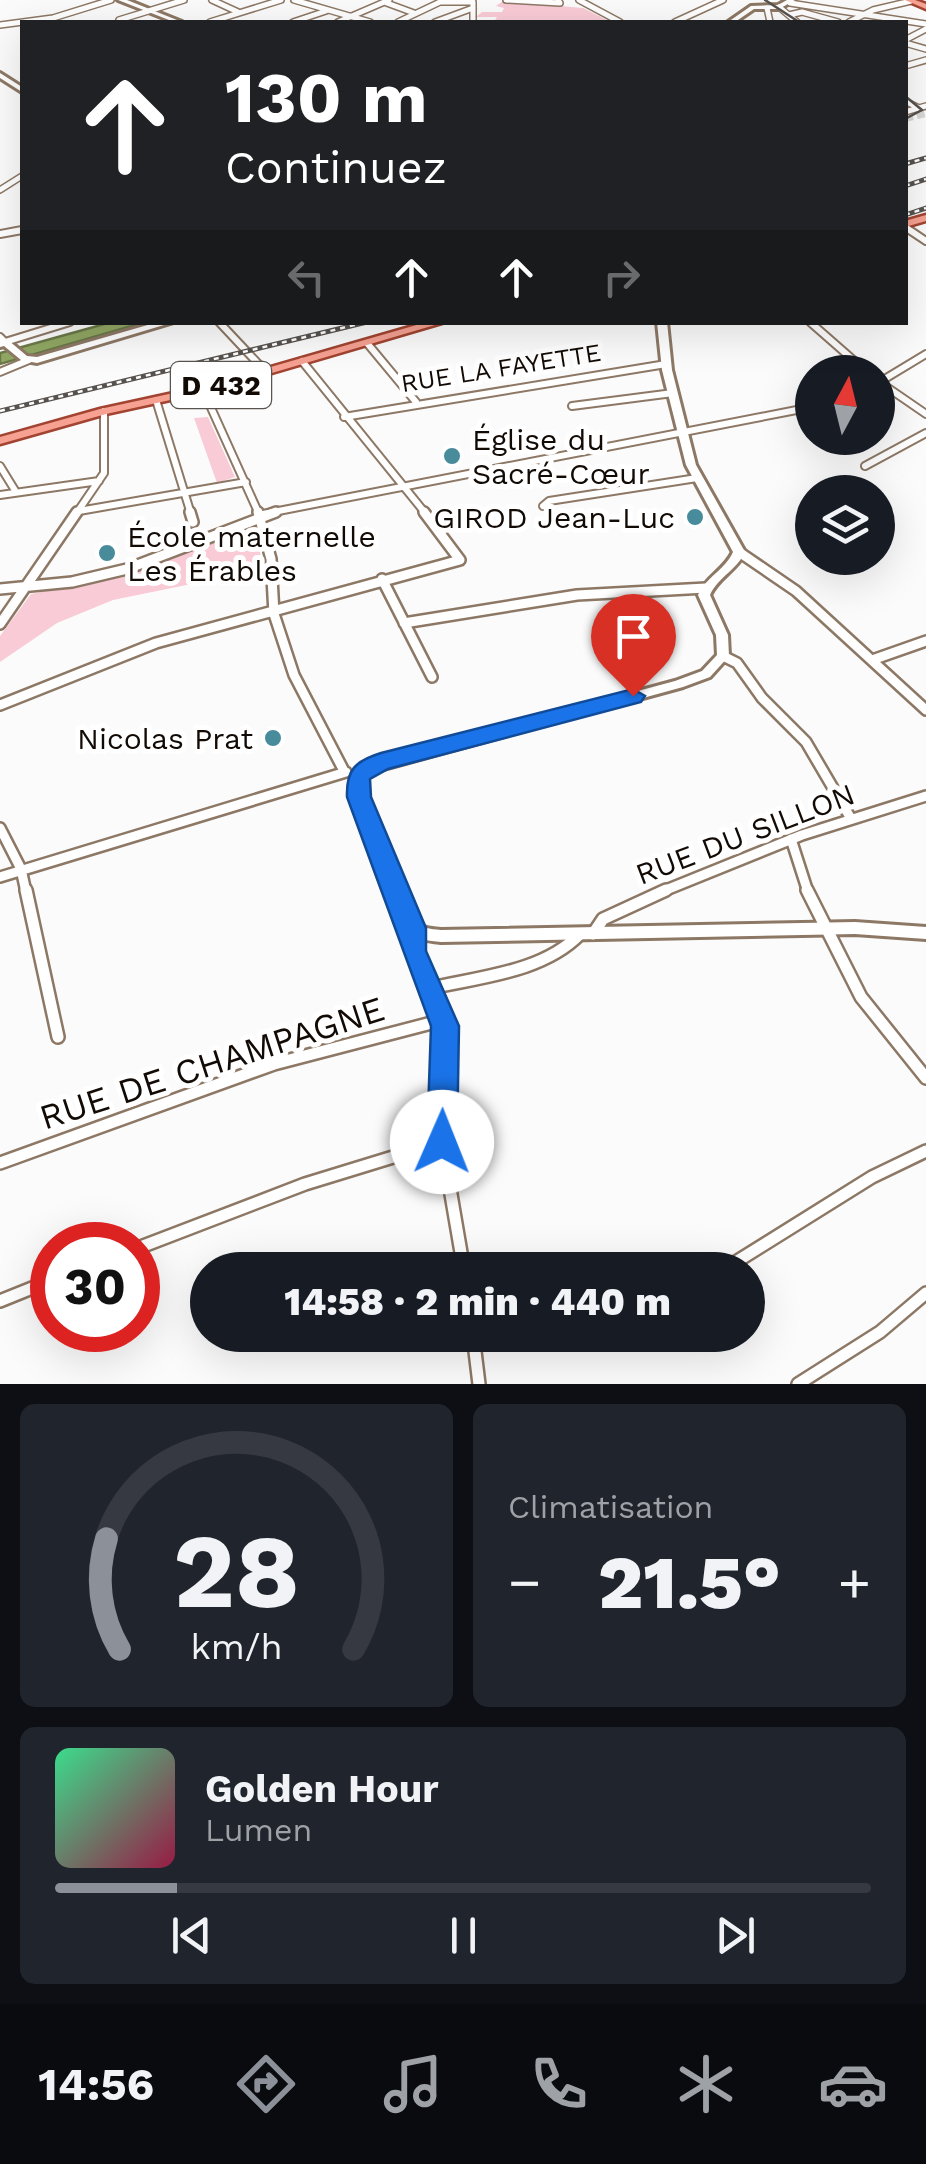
<!DOCTYPE html>
<html lang="fr">
<head>
<meta charset="utf-8">
<style>
  :root { --surface:#171b24; --page:#20242c; --text:#f1f3f6; --muted:#9ea1a6; --line:#363941; --accent:#8c9099 }
  body { margin:0; font-family:"Work Sans",sans-serif; background:var(--page); color:var(--text); height:100vh; display:flex; flex-direction:column; font-size:38px; white-space:nowrap }
  * { box-sizing:border-box; margin:0 }
  p { font-size:32px; color:var(--muted) }
  .icon { flex:none; width:55px; height:55px; fill:none; stroke:currentColor; stroke-width:2; stroke-linecap:round; stroke-linejoin:round }
  .map { position:relative; height:1384px; overflow:hidden }
  .sheet { display:flex; flex-direction:column; gap:20px; padding:20px; background:#0d0f14; flex:1 }
  .sheet>* { flex:none }
  .banner { position:absolute; left:20px; top:20px; width:888px; height:305px; border-radius:0px; box-shadow:0 10px 40px #0002; background:#202124; color:#fff; overflow:hidden }
  .needle { width:65px; rotate:7deg }
  .tools { position:absolute; left:795px; top:355px; display:grid; gap:20px }
  .tools a { display:grid; place-items:center; width:100px; height:100px; border-radius:50%; background:var(--surface); box-shadow:0 10px 40px #0002; font-size:50px }
  .speed { position:absolute; left:30px; top:1222px; display:flex; gap:20px; font-size:50px; font-weight:700; text-align:center }
  .speed>* { display:grid; place-content:center; width:130px; height:130px; border-radius:50%; background:var(--surface); box-shadow:0 10px 40px #0002; line-height:1 }
  .speed .limit { border:15px solid #d22; background:#fff; color:#111 }
  .pin { position:absolute; display:grid; place-items:center; width:85px; height:85px; color:#fff; margin:-102px -42px; border-radius:50% 50% 50% 0; rotate:-45deg; box-shadow:0 0 10px #0007 }
  .pin .icon { rotate:45deg }
  .me { position:absolute; width:110px; margin:-55px; rotate:1deg; stroke-linejoin:round; filter:drop-shadow(0 0 8px #0008) }
  .turn { display:flex; align-items:center; gap:35px; height:210px; padding:0 40px; font-size:45px }
  .turn .icon { width:130px; height:130px; stroke-width:2.5 }
  .turn b { display:block; font-size:70px; line-height:85px }
  .lanes { display:flex; align-items:center; height:95px; padding:0 40px; background:#0003; justify-content:center; gap:50px; direction:ltr }
  .lanes .off { opacity:.35 }
  .big { font-size:75px; font-weight:800; line-height:1.1 }
  .sheet .tile { flex:1; display:flex; flex-direction:column; justify-content:center; gap:15px; min-width:0; padding:0 35px; border-radius:15px; background:var(--page) }
  .sheet .dial { align-items:center; gap:0 }
  .dial svg { height:260px; overflow:visible; fill:none; stroke:var(--line); stroke-width:7; stroke-linecap:round; text-anchor:middle }
  .dial text { fill:var(--text); stroke:none }
  .song { display:flex; align-items:center; gap:30px }
  .cover { width:120px; height:120px; border-radius:15px; background:linear-gradient(135deg,hsl(150 70% 55%),hsl(340 70% 35%)) }
  .played { height:10px; border-radius:5px; background:linear-gradient(90deg,var(--accent) 15%,var(--line) 15%) }
  .keys { display:flex; justify-content:space-around; direction:ltr }
  .heat { display:flex; justify-content:space-between; align-items:center; font-size:55px; direction:ltr }
  .sheet .tiles { flex:1; display:grid; gap:20px; grid-template-columns:1fr 1fr }
  .tile:last-child { grid-column:span 2 }
  .trip { position:absolute; left:190px; top:1252px; width:575px; height:100px; border-radius:50px; background:var(--surface); box-shadow:0 10px 40px #0002; font-weight:800; line-height:100px; text-align:center }
  .tab-bar { display:flex; height:160px; justify-content:space-around; align-items:center; background:#090b0e; color:var(--muted) }
  .tab-bar .icon { width:70px; height:70px }
  .tab-bar .active { color:var(--accent) }
  .tab-bar b { font-size:45px; color:var(--text) }
  .map>svg:first-child { display:block }
  .green { fill:#f9cbd6 }
  .water { fill:#90a763; stroke:#6a7847; stroke-width:2.5 }
  .lines { fill:none; stroke-linecap:round; stroke-linejoin:round }
  .secondary-tunnel { stroke:#d8d7d6; stroke-width:8; stroke-dasharray:8 4; stroke-linecap:butt }
  .street-far3-casing { stroke:#8d7865; stroke-width:8 }
  .street-far2-casing { stroke:#8d7865; stroke-width:10 }
  .street-far1-casing { stroke:#8d7865; stroke-width:14 }
  .street-casing { stroke:#8d7865; stroke-width:16 }
  .secondary-casing { stroke:#8d7865; stroke-width:6 }
  .primary-casing { stroke:#a24431; stroke-width:5 }
  .street-far3 { stroke:#fff; stroke-width:5 }
  .street-far2 { stroke:#fff; stroke-width:6 }
  .street-far1 { stroke:#fff; stroke-width:9 }
  .street { stroke:#fff; stroke-width:11 }
  .secondary { fill:#fff; fill-rule:evenodd }
  .primary { fill:#f6a192; fill-rule:evenodd }
  .tram { stroke:#57524e; stroke-width:2.5 }
  .rail-casing { stroke:#57524e; stroke-width:5 }
  .rail { stroke:#fff; stroke-width:2.5; stroke-dasharray:5; stroke-linecap:butt }
  .route { fill:#1a73e8; stroke:#114b97; stroke-width:2.5 }
  .poi-dot { fill:#488b9b; stroke:#fff; stroke-width:4 }
  .labels { text-anchor:middle; dominant-baseline:central; stroke-width:10; stroke-linejoin:round; paint-order:stroke }
  .far-street-label { font-size:25px; fill:#120a05; stroke:#fff }
  .shield { fill:#fff; stroke:#595450; stroke-width:2.5 }
  .shield-label { font-size:28px; font-weight:bold; fill:#120a05 }
  .poi-label { font-size:30px; fill:#120a05; stroke:#fff; text-anchor:start }
  .street-label { font-size:30px; fill:#120a05; stroke:#fff }
  .near-street-label { font-size:35px; fill:#120a05; stroke:#fff }
</style>
</head>
<body>
<div class="map">
<svg width="926" height="1384" viewBox="0 0 926 1384">
  <rect width="100%" height="100%" fill="#fbfbfb"/>
  <path class="green" d="M503,1L583,8L611,22H494L497,17H476L482,12H502L504,8L496,6Z
    M208,417L235,477L217,483L194,418Z
    M246,531L256,536L264,569L113,600L57,623L0,662V636L31,594L126,575Z"/>
  <path class="water" d="M108,323H142L0,364V353Z"/>
  <g class="lines">
    <path class="secondary-tunnel" d="M905,118L926,113"/>
    <g class="street-far3-casing">
      <path id="street-far3" d="M212,0L238,12
        M294,0L370,22
        M506,0L560,3L558,0
        M579,0L620,22
        M384,2L414,13
        M473,3V22
        M790,3L926,24
        M779,7L797,22
        M767,8L770,22
        M789,15L802,12L838,22
        M124,22L119,20L184,0
        M210,22L281,0
        M293,22L326,11
        M338,22L389,0
        M398,22L440,2H473
        M435,22L473,8
        M675,22L723,0
        M849,22L873,10L911,1
        M0,25L53,18L111,0
        M905,40L926,29
        M905,43L926,49
        M905,66L926,60
        M905,101L919,108
        M905,112L926,106
        M0,190L22,176"/>
    </g>
    <g class="street-far2-casing">
      <path id="street-far2" d="M905,227L926,241
        M0,234L22,230
        M219,322L266,372
        M810,322L867,372
        M0,337L5,342L70,322
        M367,343L416,402
        M302,361L426,514
        M0,372L29,360
        M878,381L926,414
        M878,383L926,354
        M203,390L259,514
        M156,400L191,514
        M572,406L673,393
        M344,417L666,364
        M0,466L16,492
        M865,466L926,433
        M0,495L99,481
        M543,506L549,501L697,478
        M79,511L246,482
        M76,514L104,473V411
        M263,514L812,407"/>
    </g>
    <g class="street-far1-casing">
      <path id="street-far1" d="M190,512L193,522
        M258,512L271,559L274,614L294,675L344,771
        M739,552L796,591L926,710
        M382,579L432,677
        M0,589L72,582L127,569L276,512
        M404,623L577,595L706,588
        M0,624L77,512
        M723,656L737,663L762,698L806,742L850,817
        M872,660L926,641
        M0,705L156,643L460,560L424,512
        M0,828L21,869L26,892
        M791,839L808,892
        M0,877L346,772
        M661,892L802,835L926,796"/>
    </g>
    <g class="street-casing">
      <path id="street" d="M26,890L58,1037
        M807,890L861,997L926,1078
        M413,928V951L445,1027L442,1142L464,1270
        M593,934L603,919L666,890
        M427,989C478,977 542,973 580,934
        M0,1163L274,1064L443,1020
        M138,1248L305,1184L442,1142
        M723,1270L872,1177L926,1151
        M0,1301L52,1280
        M473,1335L479,1384
        M798,1384L880,1332L926,1293"/>
    </g>
    <g class="secondary-casing">
      <path id="secondary" d="M118,0H127L182,22H174Z
        M787,0H795L779,9H754L735,22H728L751,6L778,5Z
        M0,73L22,87V92L0,78Z
        M158,322H174L37,363L21,360L4,346L0,347V341L8,340L27,356L37,357Z
        M657,322H667L672,370L696,465L745,552C737,570 718,577 710,595L728,635L729,656L710,677L683,687L369,773L365,777C367,805 396,898 413,919C420,928 430,929 441,930L855,922L926,927V939L855,934L441,942C429,941 414,939 405,930C385,910 353,804 351,775L360,766L675,681L702,671L717,655L716,635L698,595C706,577 725,570 733,552L686,465L662,370Z"/>
    </g>
    <g class="primary-casing">
      <path id="primary" d="M905,0H915L926,4V9Z
        M926,215V221L905,227V221Z
        M427,322H445L207,392L106,414L0,444V437L100,409L201,387Z"/>
    </g>
    <use href="#street-far3" class="street-far3"/>
    <use href="#street-far2" class="street-far2"/>
    <use href="#street-far1" class="street-far1"/>
    <use href="#street" class="street"/>
    <use href="#secondary" class="secondary"/>
    <use href="#primary" class="primary"/>
    <path class="tram" d="M765,0L799,22
      M905,96L922,110L905,119"/>
    <g class="rail-casing">
      <path id="rail" d="M905,164L926,158
        M905,186L926,179
        M905,215L926,208
        M0,411L367,322"/>
    </g>
    <use href="#rail" class="rail"/>
  </g>
  <path class="route" d="M633,689L645,696L641,702L388,769L370,779L371,797L426,928V951L459,1026L457,1142L452,1152L442,1156L431,1152L427,1142L431,1026L347,797C346,770 355,761 381,753Z"/>
  <g class="poi-dot">
    <circle cx="452" cy="456" r="10"/>
    <circle cx="695" cy="517" r="10"/>
    <circle cx="107" cy="553" r="10"/>
    <circle cx="273" cy="738" r="10"/>
  </g>
  <g class="labels">
    <g class="far-street-label">
      <text transform="translate(501 368) rotate(-9)">RUE LA FAYETTE</text>
    </g>
    <rect class="shield" x="171" y="362" width="100" height="46" rx="8"/>
    <g class="shield-label">
      <text x="221" y="385">D 432</text>
    </g>
    <g class="poi-label">
      <text x="472" y="439">Église du<tspan x="472" dy="34">Sacré-Cœur</tspan></text>
      <text x="675" y="517" text-anchor="end">GIROD Jean-Luc</text>
      <text x="127" y="536">École maternelle<tspan x="127" dy="34">Les Érables</tspan></text>
      <text x="253" y="738" text-anchor="end">Nicolas Prat</text>
    </g>
    <g class="street-label">
      <text transform="translate(745 834) rotate(-21)">RUE DU SILLON</text>
    </g>
    <g class="near-street-label">
      <text transform="translate(212 1063) rotate(-18)">RUE DE CHAMPAGNE</text>
    </g>
  </g>
</svg>
<div class="tools">
<a><svg class="needle" viewBox="-14 -14 28 28"><path d="M0-13l5 13h-10z" fill="#e53935"/><path d="M0 13l5-13h-10z" fill="#9ea1a6"/></svg></a>
<a><svg class="icon" aria-label="layers" viewBox="0 0 24 24"><path d="M12 4l9 5-9 5-9-5zM3 14l9 5 9-5"/></svg></a>
</div>
<div class="speed"><div class="limit">30</div></div>
<div class="pin" style="left:633px;top:696px;background:#d93025"><svg class="icon" aria-label="arrive" viewBox="0 0 24 24"><path d="M6 21V4h12l-3 4 3 4H6"/></svg></div>
<svg class="me" style="left:442px;top:1142px" viewBox="-20 -20 40 40"><circle r="19" fill="#fff"/><path d="M0-13L10 11 0 6-10 11z" fill="#1a73e8"/></svg>
<div class="trip">14:58 · 2 min · 440 m</div>
<div class="banner">
<div class="turn"><svg class="icon" aria-label="ahead" viewBox="0 0 24 24"><path d="M12 20V5M6 11l6-6 6 6"/></svg><div><b>130 m</b>Continuez</div></div>
<div class="lanes"><svg class="icon off" aria-label="left" viewBox="0 0 24 24"><path d="M17 20v-9H6M10 6l-5 5 5 5"/></svg><svg class="icon" aria-label="ahead" viewBox="0 0 24 24"><path d="M12 20V5M6 11l6-6 6 6"/></svg><svg class="icon" aria-label="ahead" viewBox="0 0 24 24"><path d="M12 20V5M6 11l6-6 6 6"/></svg><svg class="icon off" aria-label="right" viewBox="0 0 24 24"><path d="M7 20v-9h11M14 6l5 5-5 5"/></svg></div>
</div>
</div>
<section class="sheet">
<div class="tiles">
<div class="tile dial"><svg viewBox="0 0 100 80">
<path d="M14 69A42 42 0 1 1 86 69"/>
<path d="M14 69A42 42 0 0 1 10 35" stroke="#8c9099"/>
<text x="50" y="56" font-size="32" font-weight="700">28</text>
<text x="50" y="72" font-size="11">km/h</text>
</svg></div>
<div class="tile"><p>Climatisation</p>
<div class="heat"><a>−</a><b class="big">21.5°</b><a>+</a></div>
</div>
<div class="tile">
<div class="song"><i class="cover"></i><div><b>Golden Hour</b><p>Lumen</p></div></div>
<div class="played"></div>
<div class="keys"><svg class="icon" aria-label="previous" viewBox="0 0 24 24"><path d="M18 5L8 12l10 7zM5 5v14"/></svg><svg class="icon" aria-label="pause" viewBox="0 0 24 24"><path d="M8 5v14M16 5v14"/></svg><svg class="icon" aria-label="next" viewBox="0 0 24 24"><path d="M6 5l10 7-10 7zM19 5v14"/></svg></div>
</div>
</div>
</section>
<nav class="tab-bar">
<b>14:56</b>
<svg class="icon active" aria-label="directions" viewBox="0 0 24 24"><path d="M12 3l9 9-9 9-9-9zM9 14v-3h6M13 9l2 2-2 2"/></svg>
<svg class="icon" aria-label="music" viewBox="0 0 24 24"><path d="M9 18V5l10-2v13"/><circle cx="6" cy="18" r="3"/><circle cx="16" cy="16" r="3"/></svg>
<svg class="icon" aria-label="phone" viewBox="0 0 24 24"><path d="M5 4h4l2 5-3 2q2 4 5 5l2-3 5 2v4C11 20 4 13 5 4z"/></svg>
<svg class="icon" aria-label="climate" viewBox="0 0 24 24"><path d="M12 3v18M4 7l16 10M4 17L20 7"/></svg>
<svg class="icon" aria-label="car" viewBox="0 0 24 24"><path d="M5 17H2v-5l4-1 3-4h7l3 4 3 1v5h-3M9 17h6M6 11h13"/><circle cx="7" cy="17" r="2"/><circle cx="17" cy="17" r="2"/></svg>
</nav>
</body>
</html>
